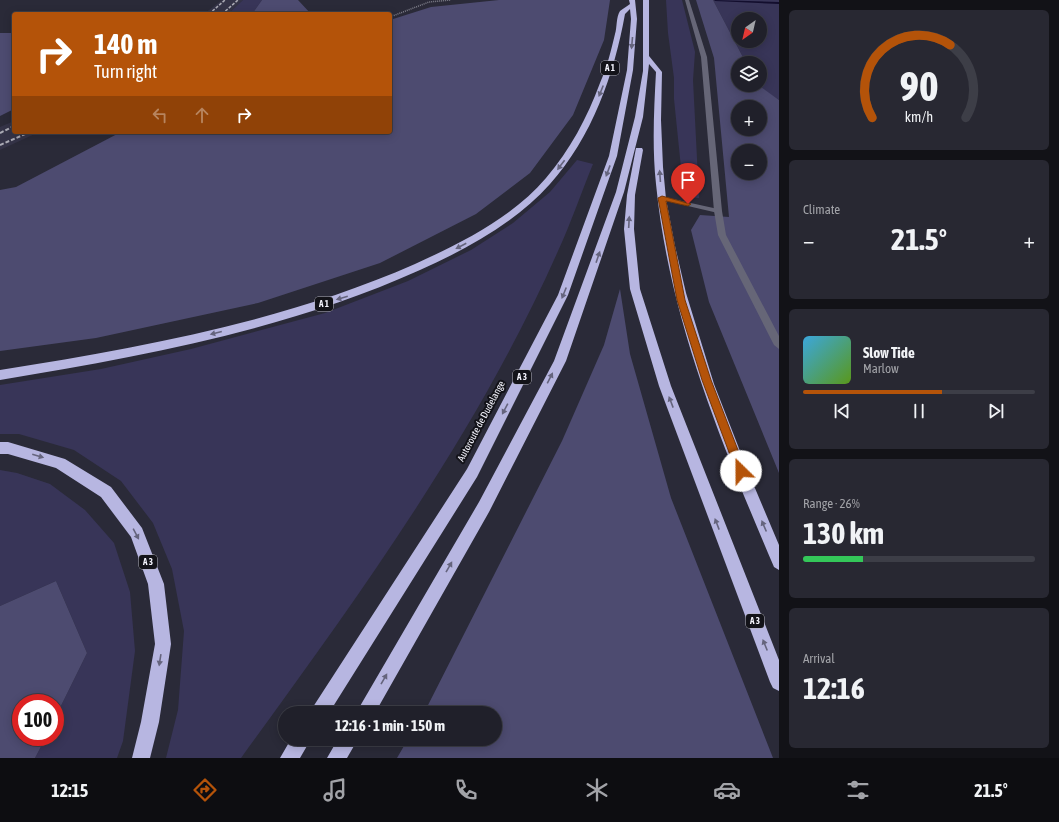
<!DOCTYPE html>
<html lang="en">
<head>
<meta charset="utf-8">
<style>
  :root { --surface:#20202a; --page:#282832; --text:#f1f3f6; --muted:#a2a3a8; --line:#3d3e47; --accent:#b45309 }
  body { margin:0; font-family:"Asap Condensed",sans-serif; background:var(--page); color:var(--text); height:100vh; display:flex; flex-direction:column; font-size:15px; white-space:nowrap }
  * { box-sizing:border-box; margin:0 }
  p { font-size:13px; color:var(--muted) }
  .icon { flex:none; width:22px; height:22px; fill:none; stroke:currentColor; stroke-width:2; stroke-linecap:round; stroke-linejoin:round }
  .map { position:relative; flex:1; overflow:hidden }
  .side { display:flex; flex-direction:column; gap:10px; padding:10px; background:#121217; width:280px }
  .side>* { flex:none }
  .hud { position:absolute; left:12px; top:12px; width:380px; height:122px; border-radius:4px; box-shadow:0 2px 10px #0003,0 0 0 1px var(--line); background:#b45309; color:#fff; overflow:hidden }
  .needle { width:26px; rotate:214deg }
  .controls { position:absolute; left:731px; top:12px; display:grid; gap:8px }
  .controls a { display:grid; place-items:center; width:36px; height:36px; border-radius:50%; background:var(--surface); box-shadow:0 2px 10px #0003,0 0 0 1px var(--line); font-size:20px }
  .speed { position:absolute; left:12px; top:694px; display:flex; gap:8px; font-size:20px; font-weight:700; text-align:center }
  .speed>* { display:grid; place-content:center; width:52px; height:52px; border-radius:50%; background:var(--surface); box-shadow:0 2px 10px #0003,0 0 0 1px var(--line); line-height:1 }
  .speed .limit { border:6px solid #d22; background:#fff; color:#111 }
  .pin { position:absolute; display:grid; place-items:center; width:34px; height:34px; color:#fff; margin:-41px -17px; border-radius:50% 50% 50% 0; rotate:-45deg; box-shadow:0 0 4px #0007 }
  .pin .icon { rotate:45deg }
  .me { position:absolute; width:44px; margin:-22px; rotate:337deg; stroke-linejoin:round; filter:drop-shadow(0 0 3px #0008) }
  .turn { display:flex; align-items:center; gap:14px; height:84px; padding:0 16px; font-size:18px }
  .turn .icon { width:52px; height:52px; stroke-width:2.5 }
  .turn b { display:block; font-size:28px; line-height:34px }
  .lanes { display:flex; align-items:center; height:38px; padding:0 16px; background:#0003; justify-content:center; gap:20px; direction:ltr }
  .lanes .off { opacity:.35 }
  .big { font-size:30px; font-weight:700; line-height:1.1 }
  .side .tile { flex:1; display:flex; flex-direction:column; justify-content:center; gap:6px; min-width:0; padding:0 14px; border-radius:6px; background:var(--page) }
  .side .dial { align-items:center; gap:0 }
  .dial svg { height:104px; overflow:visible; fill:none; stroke:var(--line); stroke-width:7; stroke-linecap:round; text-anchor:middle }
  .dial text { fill:var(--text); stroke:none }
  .song { display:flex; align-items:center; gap:12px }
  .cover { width:48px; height:48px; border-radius:6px; background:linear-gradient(135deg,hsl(200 70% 55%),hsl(90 70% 35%)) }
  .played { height:4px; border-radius:2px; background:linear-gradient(90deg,var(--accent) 60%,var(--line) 60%) }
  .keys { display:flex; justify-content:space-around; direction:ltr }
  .heat { display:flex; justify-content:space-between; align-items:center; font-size:22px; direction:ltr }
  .charge { height:6px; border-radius:3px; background:linear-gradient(90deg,#34c759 26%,var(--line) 0) }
  .trip { position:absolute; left:278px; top:706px; width:224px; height:40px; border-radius:20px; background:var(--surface); box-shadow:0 2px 10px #0003,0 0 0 1px var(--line); font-weight:700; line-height:40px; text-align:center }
  .menu { display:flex; height:64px; justify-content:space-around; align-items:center; background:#0d0d11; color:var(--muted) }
  .menu .icon { width:28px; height:28px }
  .menu .on { color:var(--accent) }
  .menu b { font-size:18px; color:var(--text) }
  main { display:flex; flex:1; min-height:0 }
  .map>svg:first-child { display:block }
  .built { fill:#343347 }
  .green { fill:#383558; fill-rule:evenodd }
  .forest { fill:#4d4b70; fill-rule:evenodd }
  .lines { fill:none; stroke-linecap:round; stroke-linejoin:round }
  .stream { fill:#130e2e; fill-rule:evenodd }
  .path { stroke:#80808c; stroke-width:1.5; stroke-dasharray:1 1; stroke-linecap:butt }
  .service { fill:#667; fill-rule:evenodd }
  .minor { fill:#667; fill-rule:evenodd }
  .motorway { fill:#b7b6e1; fill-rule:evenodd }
  .rail-far1 { stroke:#ababb5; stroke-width:1.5; stroke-dasharray:3 1.5; stroke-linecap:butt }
  .rail { stroke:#ababb5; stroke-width:2; stroke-dasharray:4 2; stroke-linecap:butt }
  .oneway { fill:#65647d }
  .route { fill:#b45309; stroke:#753606 }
  .labels { text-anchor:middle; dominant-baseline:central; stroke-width:4; stroke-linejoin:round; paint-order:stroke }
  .shield { fill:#131319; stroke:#b0b0b9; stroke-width:1 }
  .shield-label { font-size:9px; font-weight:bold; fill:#f4f4fd }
  .street-label { font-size:10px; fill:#f4f4fd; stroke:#131319 }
</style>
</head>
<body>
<main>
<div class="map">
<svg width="779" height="758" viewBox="0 0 779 758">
  <rect width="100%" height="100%" fill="#2a2a38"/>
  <path class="built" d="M222,0H243L228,14H204Z
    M14,121V132H39L0,150V127Z"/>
  <path class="green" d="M243,0H262L252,14H228Z
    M666,0H682L695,52L693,80L699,198L684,197L674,99V78L668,33Z
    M713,0H779V100L758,86L760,85V63H746ZM738,19H760V41H738Z
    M577,160L593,164C581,193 571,223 558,251C477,434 358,597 241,758H166L178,710L184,631L172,569L153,523L121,481L74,450L19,434H0V385L101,369L191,349L325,313L408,281L471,250L513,223L550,192Z
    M0,470L17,473L50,484L85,510L114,543L130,592L135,651L123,741L117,758H35L46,737H55V718L87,653L56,581L0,606Z"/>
  <path class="forest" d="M262,0H298L311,14H252Z
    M499,0H610L604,40L573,115L530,173L476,214L380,263L258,303L96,338L0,351V190L16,187L121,132H390V20L431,7Z
    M696,0H713L746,63H738V85H758L779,100V473L709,302L691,230L700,215L729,217L714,58ZM738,107H760V129H738ZM738,151H760V173H738Z
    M0,33H14V109L0,116Z
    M620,289L630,354L671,498L773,758H397L408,739H495V713H424L562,441L604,345Z
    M56,581L87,653L55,718V703H21V737H46L35,758H0V606Z"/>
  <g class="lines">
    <path class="stream" d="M714,0L779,2V4L715,1Z"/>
    <path class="path" d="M390,17L429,2L451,0"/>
    <path class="service" d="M659,196L718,209L722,211L718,213L662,200H659Z"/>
    <path class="minor" d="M685,0H689L707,57L722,211L726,235L779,336V349L774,345L718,235L714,211L701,57Z"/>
    <path class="motorway" d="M629,0H635L637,19L633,70L617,156L568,295L477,477L329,713H310L313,707L467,469L558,295L609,156L627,70L631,19L630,9L625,14C614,75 592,137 550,184C515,223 467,249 420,270C287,330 143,356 0,380V370C142,347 283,322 415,264C461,243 512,218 546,178C570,150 587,118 600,83C607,67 611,51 615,34C617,28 616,17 620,11C623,9 627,6 630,4Z
      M643,0H649V56L662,72L661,120L663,167L666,199L675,246L686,293L714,384L749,474L779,545V570L774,567C722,445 669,318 656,184C652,147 654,109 656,72L649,64L643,117L624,192L566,361L489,512L375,713H356L479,502L554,361L616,192L635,117L643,71Z
      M636,148H642L643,150L635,195L634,229L640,289L671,386L779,660V691L773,688L770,682L659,386L630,289L624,229L627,195Z
      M0,442H8L65,459L111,487L142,528L164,584L171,644L159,722L150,758H132L141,722L155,644L148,584L131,537L101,497L56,468L8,454H0Z
      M291,739H311L300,758H280Z
      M338,739H358L347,758H327Z"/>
    <path class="rail-far1" d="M209,14L225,0
      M222,14L238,0"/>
    <path class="rail" d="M0,133L14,126
      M0,145L30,132"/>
  </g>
  <defs><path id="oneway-solid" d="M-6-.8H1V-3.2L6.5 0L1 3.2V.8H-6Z"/></defs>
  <g class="oneway">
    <use href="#oneway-solid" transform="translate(632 43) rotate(95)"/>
    <use href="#oneway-solid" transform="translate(601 91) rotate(112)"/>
    <use href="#oneway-solid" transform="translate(561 165) rotate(127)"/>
    <use href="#oneway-solid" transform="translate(608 171) rotate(110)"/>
    <use href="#oneway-solid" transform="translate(660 176) rotate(-94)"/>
    <use href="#oneway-solid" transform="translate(629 222) rotate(-87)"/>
    <use href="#oneway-solid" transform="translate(461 246) rotate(152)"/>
    <use href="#oneway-solid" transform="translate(598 257) rotate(-71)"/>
    <use href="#oneway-solid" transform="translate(564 293) rotate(112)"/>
    <use href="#oneway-solid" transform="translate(342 298) rotate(164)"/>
    <use href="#oneway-solid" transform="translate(216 333) rotate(166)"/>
    <use href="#oneway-solid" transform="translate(550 378) rotate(-63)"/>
    <use href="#oneway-solid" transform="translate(671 402) rotate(-111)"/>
    <use href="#oneway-solid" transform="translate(505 409) rotate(118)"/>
    <use href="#oneway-solid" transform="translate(38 456) rotate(16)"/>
    <use href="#oneway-solid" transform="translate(717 524) rotate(-111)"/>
    <use href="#oneway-solid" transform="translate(764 526) rotate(-113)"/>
    <use href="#oneway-solid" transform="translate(136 534) rotate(62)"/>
    <use href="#oneway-solid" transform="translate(449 567) rotate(-60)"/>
    <use href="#oneway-solid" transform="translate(765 645) rotate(-112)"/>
    <use href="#oneway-solid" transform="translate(160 660) rotate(99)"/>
    <use href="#oneway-solid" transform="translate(384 679) rotate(-60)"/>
  </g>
  <path class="route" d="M662,196L691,204L688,206L666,201L685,300L711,380L746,471L745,475L741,476L738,475L736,471L702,380L677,300L658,198Z"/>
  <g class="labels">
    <g class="shield">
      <rect x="601" y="61" width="18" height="14" rx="3"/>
      <rect x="315" y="297" width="18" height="14" rx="3"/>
      <rect x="513" y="370" width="18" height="14" rx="3"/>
      <rect x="139" y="555" width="18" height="14" rx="3"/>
      <rect x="746" y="614" width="18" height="14" rx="3"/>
    </g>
    <g class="shield-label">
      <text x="610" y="68">A 1</text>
      <text x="324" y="304">A 1</text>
      <text x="522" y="377">A 3</text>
      <text x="148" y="562">A 3</text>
      <text x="755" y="621">A 3</text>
    </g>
    <g class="street-label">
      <text transform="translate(481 421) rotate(-62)">Autoroute de Dudelange</text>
    </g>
  </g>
</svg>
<div class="controls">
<a><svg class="needle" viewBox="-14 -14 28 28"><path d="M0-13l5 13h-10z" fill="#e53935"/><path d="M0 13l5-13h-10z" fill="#a2a3a8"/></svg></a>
<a><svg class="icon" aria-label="layers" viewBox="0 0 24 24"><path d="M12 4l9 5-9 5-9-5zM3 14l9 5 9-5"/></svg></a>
<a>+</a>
<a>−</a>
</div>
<div class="speed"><div class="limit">100</div></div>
<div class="pin" style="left:688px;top:204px;background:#d93025"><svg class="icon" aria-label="arrive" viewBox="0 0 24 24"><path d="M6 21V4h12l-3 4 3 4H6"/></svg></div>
<svg class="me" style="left:741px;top:471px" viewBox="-20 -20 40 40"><circle r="19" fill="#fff"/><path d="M0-13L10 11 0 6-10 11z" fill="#b45309"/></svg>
<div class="trip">12:16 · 1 min · 150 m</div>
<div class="hud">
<div class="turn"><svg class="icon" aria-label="right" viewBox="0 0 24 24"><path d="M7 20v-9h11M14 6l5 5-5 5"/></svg><div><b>140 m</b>Turn right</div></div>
<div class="lanes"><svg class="icon off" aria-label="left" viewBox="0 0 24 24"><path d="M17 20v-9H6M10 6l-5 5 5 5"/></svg><svg class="icon off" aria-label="ahead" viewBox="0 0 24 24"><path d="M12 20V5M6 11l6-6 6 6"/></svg><svg class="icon" aria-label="right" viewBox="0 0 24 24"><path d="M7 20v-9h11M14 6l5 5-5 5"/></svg></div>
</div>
</div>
<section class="side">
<div class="tile dial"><svg viewBox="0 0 100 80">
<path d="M14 69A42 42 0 1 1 86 69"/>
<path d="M14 69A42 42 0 0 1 74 13" stroke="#b45309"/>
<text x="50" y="56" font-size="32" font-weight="700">90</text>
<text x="50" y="72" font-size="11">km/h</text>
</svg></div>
<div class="tile"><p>Climate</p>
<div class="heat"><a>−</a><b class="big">21.5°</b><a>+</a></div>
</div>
<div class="tile">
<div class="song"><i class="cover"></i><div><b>Slow Tide</b><p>Marlow</p></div></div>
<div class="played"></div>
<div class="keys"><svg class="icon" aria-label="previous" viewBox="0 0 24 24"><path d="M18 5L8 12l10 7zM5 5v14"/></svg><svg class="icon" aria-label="pause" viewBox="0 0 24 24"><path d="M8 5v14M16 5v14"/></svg><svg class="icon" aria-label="next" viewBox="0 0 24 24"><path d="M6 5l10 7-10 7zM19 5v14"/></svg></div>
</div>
<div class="tile"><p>Range · 26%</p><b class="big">130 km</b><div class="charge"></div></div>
<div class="tile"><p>Arrival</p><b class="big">12:16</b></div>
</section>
</main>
<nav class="menu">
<b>12:15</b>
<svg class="icon on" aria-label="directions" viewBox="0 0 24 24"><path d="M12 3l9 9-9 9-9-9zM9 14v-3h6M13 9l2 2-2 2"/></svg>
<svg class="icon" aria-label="music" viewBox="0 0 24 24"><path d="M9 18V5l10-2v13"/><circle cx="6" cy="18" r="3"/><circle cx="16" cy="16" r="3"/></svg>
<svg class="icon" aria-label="phone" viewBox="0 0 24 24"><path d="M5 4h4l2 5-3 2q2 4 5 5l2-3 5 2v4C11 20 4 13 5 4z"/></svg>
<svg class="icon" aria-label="climate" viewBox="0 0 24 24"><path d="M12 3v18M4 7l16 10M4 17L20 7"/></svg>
<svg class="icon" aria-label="car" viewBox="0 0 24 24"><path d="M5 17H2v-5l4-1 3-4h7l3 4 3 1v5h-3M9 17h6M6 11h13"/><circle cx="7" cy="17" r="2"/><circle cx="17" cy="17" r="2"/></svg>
<svg class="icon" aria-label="filters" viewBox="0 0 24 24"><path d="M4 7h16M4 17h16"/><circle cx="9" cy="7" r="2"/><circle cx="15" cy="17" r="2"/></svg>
<b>21.5°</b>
</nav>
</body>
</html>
